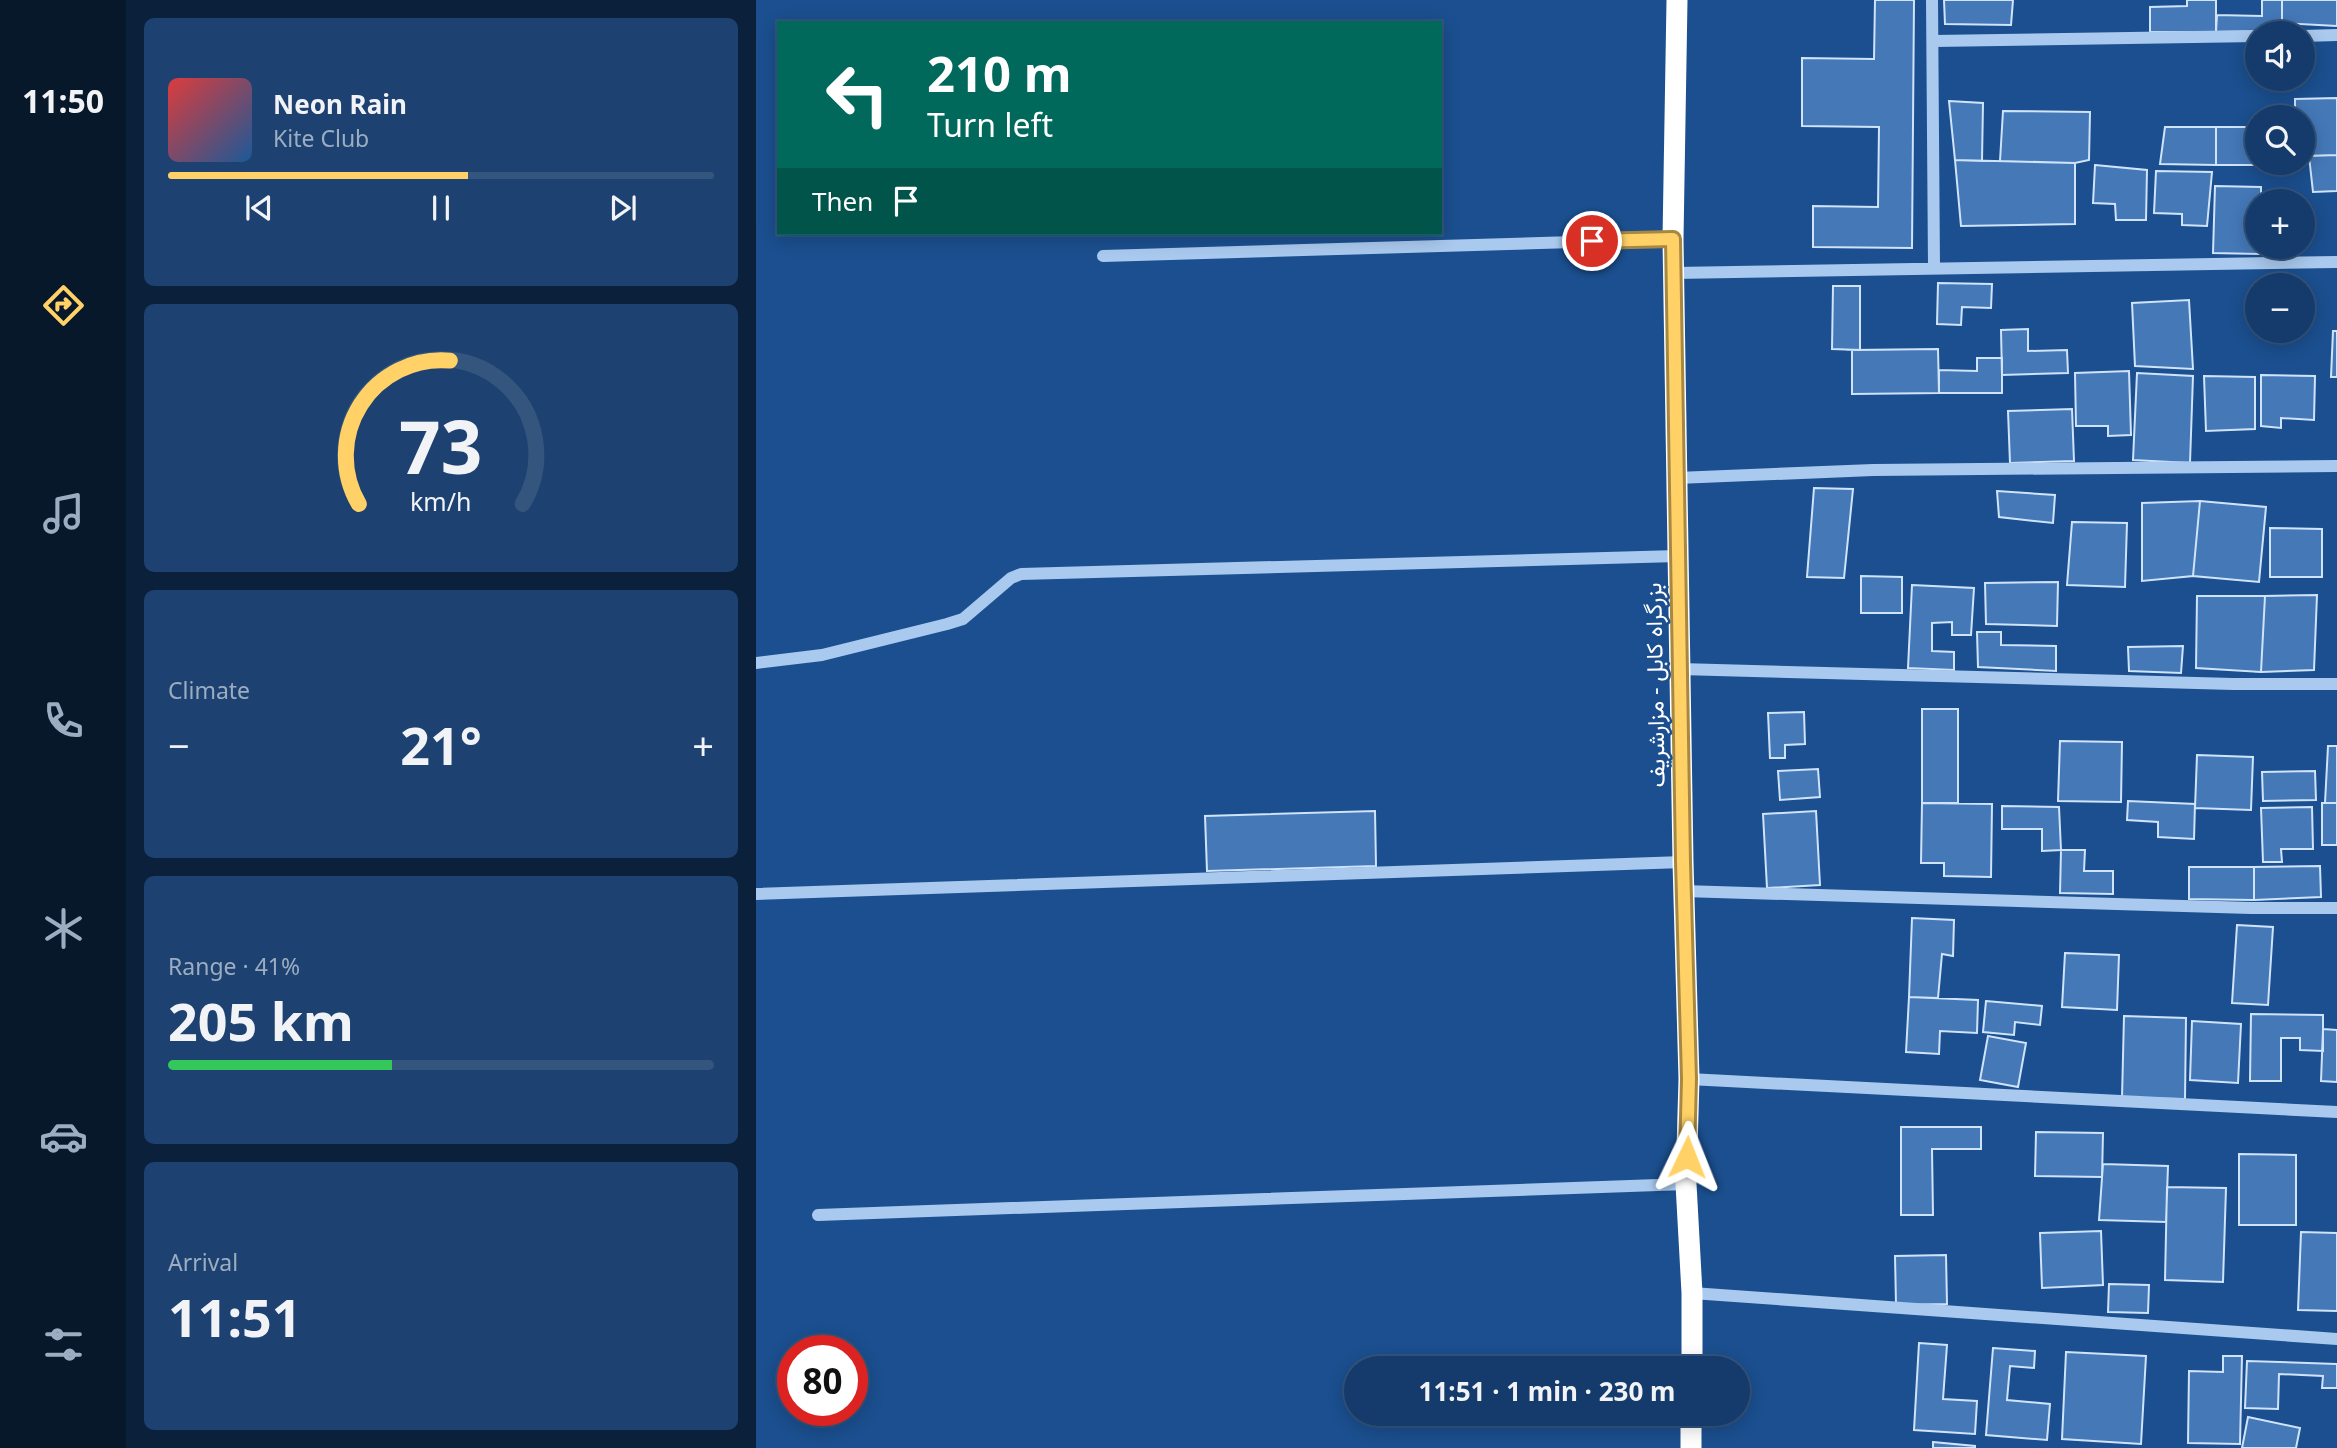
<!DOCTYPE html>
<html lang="en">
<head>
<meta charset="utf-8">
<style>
  :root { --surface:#143b6b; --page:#1d4271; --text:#f1f3f6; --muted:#9dadc1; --line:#33557e; --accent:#ffd166 }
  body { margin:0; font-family:"Noto Sans",Vazirmatn,sans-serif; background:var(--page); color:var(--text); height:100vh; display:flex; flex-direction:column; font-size:26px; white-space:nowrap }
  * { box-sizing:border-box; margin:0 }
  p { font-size:23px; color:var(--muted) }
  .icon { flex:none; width:38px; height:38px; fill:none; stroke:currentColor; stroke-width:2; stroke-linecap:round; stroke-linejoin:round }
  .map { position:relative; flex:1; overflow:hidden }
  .sheet { display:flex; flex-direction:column; gap:18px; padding:18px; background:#0b203b; width:630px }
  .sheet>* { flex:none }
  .banner { position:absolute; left:21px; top:21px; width:665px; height:214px; border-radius:0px; box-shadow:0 4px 18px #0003,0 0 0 2px var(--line); background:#00695c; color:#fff; overflow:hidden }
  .tools { position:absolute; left:1489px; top:21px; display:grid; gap:14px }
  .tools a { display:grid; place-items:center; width:70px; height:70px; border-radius:50%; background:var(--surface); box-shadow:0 4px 18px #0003,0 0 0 2px var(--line); font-size:35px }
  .speed { position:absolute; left:21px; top:1335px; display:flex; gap:14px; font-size:35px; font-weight:700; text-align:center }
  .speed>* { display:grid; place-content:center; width:91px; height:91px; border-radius:50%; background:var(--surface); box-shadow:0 4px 18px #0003,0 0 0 2px var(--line); line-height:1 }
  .speed .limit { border:10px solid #d22; background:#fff; color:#111 }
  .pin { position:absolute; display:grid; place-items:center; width:60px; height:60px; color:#fff; margin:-30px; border:4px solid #fff; border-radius:50%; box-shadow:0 2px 7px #0007 }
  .me { position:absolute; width:77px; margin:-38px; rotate:2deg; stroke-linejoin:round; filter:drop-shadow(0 0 5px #0008) }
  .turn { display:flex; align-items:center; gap:24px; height:147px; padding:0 35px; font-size:32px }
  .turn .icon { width:91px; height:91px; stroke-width:2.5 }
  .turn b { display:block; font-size:49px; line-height:60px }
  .then { display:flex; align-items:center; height:66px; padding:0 35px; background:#0003; gap:14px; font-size:26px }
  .big { font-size:52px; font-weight:700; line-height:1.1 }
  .sheet .card { flex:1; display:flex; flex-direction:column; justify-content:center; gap:10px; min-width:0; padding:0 24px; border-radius:10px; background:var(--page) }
  .sheet .dial { align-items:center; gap:0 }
  .dial svg { height:182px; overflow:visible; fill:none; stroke:var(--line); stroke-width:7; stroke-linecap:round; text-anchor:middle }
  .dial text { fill:var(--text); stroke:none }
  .song { display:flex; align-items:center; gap:21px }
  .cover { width:84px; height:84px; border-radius:10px; background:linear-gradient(135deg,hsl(0 70% 55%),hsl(210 70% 35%)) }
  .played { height:7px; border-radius:4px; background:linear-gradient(90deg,var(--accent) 55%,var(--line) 55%) }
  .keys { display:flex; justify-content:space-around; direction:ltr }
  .heat { display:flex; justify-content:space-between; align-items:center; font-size:38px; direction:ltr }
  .charge { height:10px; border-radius:5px; background:linear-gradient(90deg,#34c759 41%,var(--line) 0) }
  .trip { position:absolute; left:588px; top:1356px; width:406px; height:70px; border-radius:35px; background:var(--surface); box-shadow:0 4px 18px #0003,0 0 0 2px var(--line); font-weight:700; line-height:70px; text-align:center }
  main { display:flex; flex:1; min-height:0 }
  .menu { display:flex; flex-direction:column; width:126px; justify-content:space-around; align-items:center; background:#08182b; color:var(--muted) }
  .menu .icon { width:49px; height:49px }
  .menu .current { color:var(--accent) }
  .menu b { font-size:32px; color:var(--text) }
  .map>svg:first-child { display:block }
  .building { fill:#4478b7; stroke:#cfe3fa; stroke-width:2 }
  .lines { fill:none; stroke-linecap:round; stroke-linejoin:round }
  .minor { stroke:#a9c9ee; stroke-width:12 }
  .highway { stroke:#fff; stroke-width:21 }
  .route-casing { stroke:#a68842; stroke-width:18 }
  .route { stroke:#ffd166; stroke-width:12 }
  .labels { text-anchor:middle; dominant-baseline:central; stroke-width:5; stroke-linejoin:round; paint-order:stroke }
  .street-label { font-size:23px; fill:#fff; stroke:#1b4f8f }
</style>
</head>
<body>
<main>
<nav class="menu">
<b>11:50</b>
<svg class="icon current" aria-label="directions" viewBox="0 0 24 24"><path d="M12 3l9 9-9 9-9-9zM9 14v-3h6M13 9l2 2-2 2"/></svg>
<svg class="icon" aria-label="music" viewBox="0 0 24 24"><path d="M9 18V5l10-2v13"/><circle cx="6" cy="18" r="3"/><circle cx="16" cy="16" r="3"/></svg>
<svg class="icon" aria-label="phone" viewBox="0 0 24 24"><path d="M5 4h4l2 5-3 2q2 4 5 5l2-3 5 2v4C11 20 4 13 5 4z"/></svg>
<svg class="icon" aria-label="climate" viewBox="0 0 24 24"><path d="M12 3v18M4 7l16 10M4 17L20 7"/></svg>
<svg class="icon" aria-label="car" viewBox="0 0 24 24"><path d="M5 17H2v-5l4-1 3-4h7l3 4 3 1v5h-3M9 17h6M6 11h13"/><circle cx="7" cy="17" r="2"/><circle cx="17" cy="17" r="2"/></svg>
<svg class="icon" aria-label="filters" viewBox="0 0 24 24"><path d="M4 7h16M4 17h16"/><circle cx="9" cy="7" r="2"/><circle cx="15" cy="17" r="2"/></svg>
</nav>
<section class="sheet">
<div class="card">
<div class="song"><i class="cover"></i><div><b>Neon Rain</b><p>Kite Club</p></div></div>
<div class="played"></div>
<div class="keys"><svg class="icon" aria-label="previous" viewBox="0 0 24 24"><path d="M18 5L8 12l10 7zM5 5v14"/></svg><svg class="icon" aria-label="pause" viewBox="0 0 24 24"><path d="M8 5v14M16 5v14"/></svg><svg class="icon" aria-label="next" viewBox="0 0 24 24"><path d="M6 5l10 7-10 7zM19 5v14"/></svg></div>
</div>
<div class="card dial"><svg viewBox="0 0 100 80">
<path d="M14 69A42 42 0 1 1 86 69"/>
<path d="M14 69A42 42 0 0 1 54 6" stroke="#ffd166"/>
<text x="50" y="56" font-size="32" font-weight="700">73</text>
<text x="50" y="72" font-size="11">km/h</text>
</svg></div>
<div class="card"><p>Climate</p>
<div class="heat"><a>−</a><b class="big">21°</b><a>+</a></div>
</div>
<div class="card"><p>Range · 41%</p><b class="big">205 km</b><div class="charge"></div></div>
<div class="card"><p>Arrival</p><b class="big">11:51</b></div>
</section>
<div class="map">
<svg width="1581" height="1448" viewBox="0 0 1581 1448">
  <rect width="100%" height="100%" fill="#1b4f8f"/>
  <path class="building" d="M1119,0H1158L1156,248L1057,247V206L1122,207L1123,127L1046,126V58L1118,59Z
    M1188,0H1257L1255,25L1189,24Z
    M1431,0H1460V32H1394V7L1431,6Z
    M1506,0H1526V31L1460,32L1461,15L1506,16Z
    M1526,0H1581V26L1526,23Z
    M1581,98V155L1547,156V117H1539V99Z
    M1193,101L1227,103L1226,161L1199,160Z
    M1247,111L1334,112L1333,160L1319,163L1244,161Z
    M1409,127H1460V165L1404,164Z
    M1460,127H1502V163H1530V165H1460Z
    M1581,155V191L1557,192L1553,156Z
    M1199,160L1319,163V224L1205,226Z
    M1339,165L1391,170L1390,220H1360L1359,204L1337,203Z
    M1400,171L1456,172L1451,226L1426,225V214L1398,213Z
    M1459,186L1505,187V201H1502L1503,254L1457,253Z
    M1182,283L1236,284L1235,308L1206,307L1205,325L1181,324Z
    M1077,286H1104V350L1076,349Z
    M1433,300L1437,369L1379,366L1376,303Z
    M1272,329V351L1311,350L1312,373L1246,375L1245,330Z
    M1577,331H1581V377H1575Z
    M1182,349L1183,393L1096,394V350Z
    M1221,358H1246V393H1183V370L1221,371Z
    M1373,371L1375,435L1352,436V426H1320L1319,373Z
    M1381,373L1437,376L1434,463L1377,460Z
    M1505,375L1559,376L1558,420L1525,418V428L1505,426Z
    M1448,376L1499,377V429L1450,431Z
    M1316,409L1318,461L1254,463L1252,411Z
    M1058,488L1097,489L1088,578L1051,577Z
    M1241,491L1299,495L1297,523L1243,517Z
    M1444,501L1437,576L1386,581V503Z
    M1444,501L1510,507L1503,582L1437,576Z
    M1316,522L1371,523L1369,587L1311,585Z
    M1514,528L1566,529V577H1514Z
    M1105,576L1146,577V613H1105Z
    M1302,582L1301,626L1230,624L1229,583Z
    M1156,585L1218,588L1215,635H1196V622L1176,623V651L1198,652V670L1152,668Z
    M1561,595L1558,670L1505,672L1509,596Z
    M1441,596H1509L1505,672L1440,668Z
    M1221,632H1245V645L1300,646V671L1222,667Z
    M1427,646L1425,673L1373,671L1372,647Z
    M1166,709H1202V803H1166Z
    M1048,712L1049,744L1029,745V758H1014L1012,713Z
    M1304,741L1366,742L1365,802L1302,801Z
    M1572,746H1581V803H1569Z
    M1441,755L1497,757L1495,810L1439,808Z
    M1062,769L1064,797L1024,800L1022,771Z
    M1559,771L1560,800L1507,801L1506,772Z
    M1372,801L1439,804L1438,839L1402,837V822L1371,820Z
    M1166,803L1236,804L1235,877L1188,876V863H1165Z
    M1566,803H1581V845H1566Z
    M1246,806L1303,807L1305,850L1286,851V829H1246Z
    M1556,807L1557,849H1525L1526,862H1507L1505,808Z
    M619,811L620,866L451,871L449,816Z
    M1060,811L1064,885L1011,888L1007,814Z
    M1305,850H1329L1328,871H1357V894L1304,893Z
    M1564,866L1565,897L1498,900V867Z
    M1433,867H1498V900L1433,899Z
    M1156,918L1198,920L1197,956L1186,954L1182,998L1153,997Z
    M1481,925L1517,927L1512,1005L1476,1003Z
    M1309,953L1363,955L1361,1010L1306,1007Z
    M1153,997L1222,1000L1221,1033L1184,1031L1183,1054L1150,1052Z
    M1230,1001L1286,1006L1284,1025L1259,1022L1258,1035L1227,1032Z
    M1495,1014L1567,1015V1051L1544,1050V1038H1525V1081H1494Z
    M1368,1016L1430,1018L1429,1099L1366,1098Z
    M1436,1021L1485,1024L1482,1083L1434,1080Z
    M1567,1029L1581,1030V1082L1565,1081Z
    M1232,1036L1270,1043L1262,1087L1224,1080Z
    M1145,1127H1225V1149H1176L1177,1215H1145Z
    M1280,1132L1347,1133L1346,1177L1279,1176Z
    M1483,1154L1540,1155V1225H1483Z
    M1347,1164L1412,1166L1410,1222L1343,1220Z
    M1411,1187L1470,1188L1467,1282L1409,1280Z
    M1345,1231L1347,1285L1286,1288L1284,1233Z
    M1545,1232L1581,1233V1311L1542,1310Z
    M1190,1255L1191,1304L1140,1305L1139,1256Z
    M1353,1284L1393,1285L1392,1313L1352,1312Z
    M1163,1343L1191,1345L1187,1399L1221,1401L1219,1434L1158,1430Z
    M1237,1348L1279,1351L1278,1368L1254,1366L1251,1400L1294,1404L1291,1440L1230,1435Z
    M1310,1352L1390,1356L1385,1444L1306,1439Z
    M1467,1356H1486L1484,1444L1432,1443L1433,1371L1467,1372Z
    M1491,1361L1581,1364V1388H1566L1567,1376L1523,1374L1522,1409L1489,1408Z
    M1492,1417L1544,1428L1540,1448H1486Z
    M1177,1442L1219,1446V1448H1177Z"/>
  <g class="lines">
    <path class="minor" d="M1176,0L1178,267
      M1547,36L1581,35
      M1178,41L1502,36
      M347,256L917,239
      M918,273L1581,262
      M921,478L1117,470L1581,466
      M0,663L66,655L191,624L207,619L255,578L265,574L922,556
      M924,669L1477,684H1581
      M927,891L1495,908H1581
      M0,894L927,862
      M933,1079L1581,1112
      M62,1215L930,1184
      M936,1293L1581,1339"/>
    <path class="highway" d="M921,0L917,239L927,862L933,1079L930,1184L936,1293V1368
      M935,1448V1414"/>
  </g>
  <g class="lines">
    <g class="route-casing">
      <path id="route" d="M836,241L917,239L927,862L933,1079L931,1157"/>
    </g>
    <use href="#route" class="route"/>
  </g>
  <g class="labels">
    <g class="street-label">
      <text transform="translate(898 685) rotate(-91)">بزرگراه کابل - مزارشریف</text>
    </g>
  </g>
</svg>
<div class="tools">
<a><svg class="icon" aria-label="sound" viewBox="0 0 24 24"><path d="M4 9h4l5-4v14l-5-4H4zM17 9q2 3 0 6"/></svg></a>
<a><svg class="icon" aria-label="search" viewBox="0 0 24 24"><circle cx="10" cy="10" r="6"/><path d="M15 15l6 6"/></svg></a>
<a>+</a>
<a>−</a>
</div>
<div class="speed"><div class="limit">80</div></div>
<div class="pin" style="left:836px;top:241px;background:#d93025"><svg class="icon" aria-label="arrive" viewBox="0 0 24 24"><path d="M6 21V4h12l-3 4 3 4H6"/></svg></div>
<svg class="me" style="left:931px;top:1157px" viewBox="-20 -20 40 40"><path d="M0-17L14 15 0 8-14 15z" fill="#ffd166" stroke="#fff" stroke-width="4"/></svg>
<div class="trip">11:51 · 1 min · 230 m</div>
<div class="banner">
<div class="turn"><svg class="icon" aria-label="left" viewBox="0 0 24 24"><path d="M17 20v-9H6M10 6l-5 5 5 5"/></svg><div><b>210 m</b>Turn left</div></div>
<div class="then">Then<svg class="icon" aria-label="arrive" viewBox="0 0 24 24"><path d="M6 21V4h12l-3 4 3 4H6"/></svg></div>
</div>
</div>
</main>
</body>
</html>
